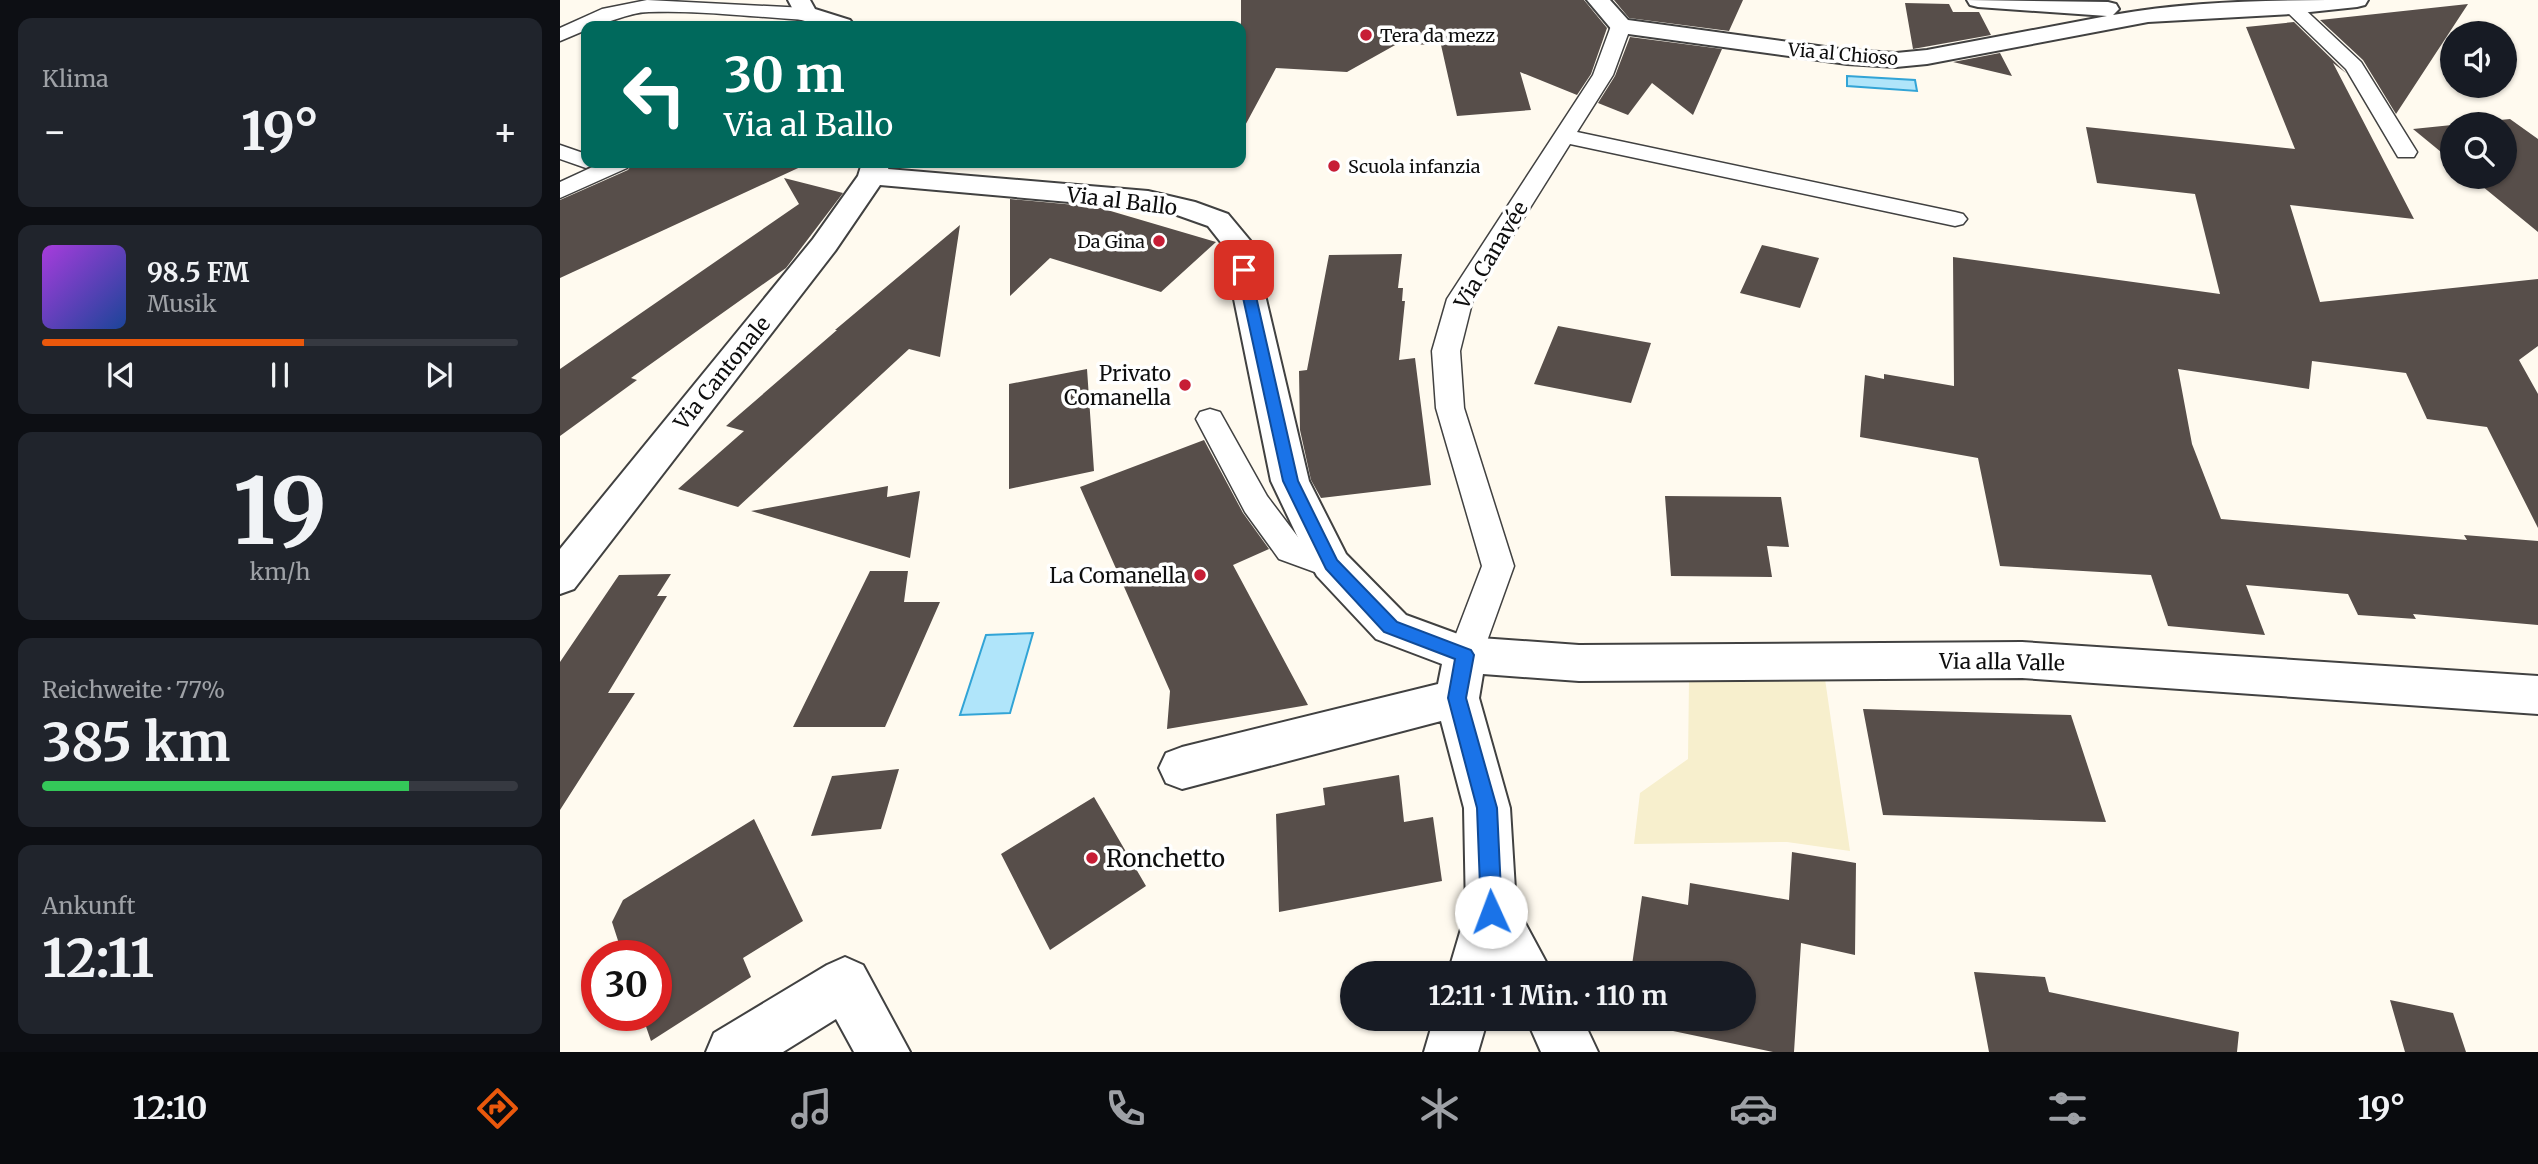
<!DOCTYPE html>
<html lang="de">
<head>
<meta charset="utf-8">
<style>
  :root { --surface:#171b24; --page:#20242c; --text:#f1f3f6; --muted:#9ea1a6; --line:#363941; --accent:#ea580c }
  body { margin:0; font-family:Merriweather,serif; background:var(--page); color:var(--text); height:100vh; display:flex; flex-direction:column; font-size:26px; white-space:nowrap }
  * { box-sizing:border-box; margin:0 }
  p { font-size:23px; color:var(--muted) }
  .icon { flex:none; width:38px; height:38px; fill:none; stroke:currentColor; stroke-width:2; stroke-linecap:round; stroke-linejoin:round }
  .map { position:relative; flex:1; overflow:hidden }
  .details { display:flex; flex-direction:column; gap:18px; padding:18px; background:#0d0f14; width:560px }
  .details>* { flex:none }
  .top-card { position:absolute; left:21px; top:21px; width:665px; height:147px; border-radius:14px; box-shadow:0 2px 5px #0004; background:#00695c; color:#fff; overflow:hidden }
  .fabs { position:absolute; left:1880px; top:21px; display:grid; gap:14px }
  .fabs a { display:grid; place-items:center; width:77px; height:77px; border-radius:50%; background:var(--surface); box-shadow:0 2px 5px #0004; font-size:35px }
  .speed { position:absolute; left:21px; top:940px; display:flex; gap:14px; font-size:35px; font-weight:700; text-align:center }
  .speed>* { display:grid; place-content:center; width:91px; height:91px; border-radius:50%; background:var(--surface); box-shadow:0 2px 5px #0004; line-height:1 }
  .speed .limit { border:10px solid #d22; background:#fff; color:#111 }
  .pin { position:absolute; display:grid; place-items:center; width:60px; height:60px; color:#fff; margin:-30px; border-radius:14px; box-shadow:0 4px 10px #0006 }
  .me { position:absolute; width:77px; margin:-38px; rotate:358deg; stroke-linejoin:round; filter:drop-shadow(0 0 5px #0008) }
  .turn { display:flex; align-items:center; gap:24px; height:147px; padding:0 28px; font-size:32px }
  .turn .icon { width:91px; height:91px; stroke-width:2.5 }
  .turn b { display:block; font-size:49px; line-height:60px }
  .big { font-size:52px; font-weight:700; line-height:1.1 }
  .details .card { flex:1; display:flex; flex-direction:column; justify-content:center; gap:10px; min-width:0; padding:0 24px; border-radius:14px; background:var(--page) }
  .details .dial { align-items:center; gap:0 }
  .dial b { font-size:91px; line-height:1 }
  .song { display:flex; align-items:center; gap:21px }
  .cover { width:84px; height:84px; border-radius:10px; background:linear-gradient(135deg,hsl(280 70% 55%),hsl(220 70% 35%)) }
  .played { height:7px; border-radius:4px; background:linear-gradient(90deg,var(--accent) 55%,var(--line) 55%) }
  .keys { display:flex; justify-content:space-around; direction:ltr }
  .heat { display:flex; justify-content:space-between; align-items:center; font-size:38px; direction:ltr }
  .charge { height:10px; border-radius:5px; background:linear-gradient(90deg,#34c759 77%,var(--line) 0) }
  .trip { position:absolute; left:780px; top:961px; width:416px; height:70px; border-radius:35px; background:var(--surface); box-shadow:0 2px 5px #0004; font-weight:700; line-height:70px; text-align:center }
  .dock { display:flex; height:112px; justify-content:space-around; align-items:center; background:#090b0e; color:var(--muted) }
  .dock .icon { width:49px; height:49px }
  .dock .current { color:var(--accent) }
  .dock b { font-size:32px; color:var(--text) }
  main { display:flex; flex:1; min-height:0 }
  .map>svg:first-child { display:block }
  .farmland { fill:#f7efcd }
  .water { fill:#b0e5fa; stroke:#32a4d6; stroke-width:2 }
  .building { fill:#574e4a }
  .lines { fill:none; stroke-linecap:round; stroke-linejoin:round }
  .service-casing { stroke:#414141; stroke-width:3 }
  .minor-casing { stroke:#414141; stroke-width:4 }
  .service { fill:#fff; fill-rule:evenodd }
  .minor { fill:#fff; fill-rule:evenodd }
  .route { fill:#1a73e8; stroke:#114b97; stroke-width:2 }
  .poi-dot { fill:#c71d35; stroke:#fff; stroke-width:2.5 }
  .labels { text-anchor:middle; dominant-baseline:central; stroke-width:7; stroke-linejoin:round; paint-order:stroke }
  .far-poi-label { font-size:18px; fill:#0e0e0e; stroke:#fff; text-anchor:start }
  .far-street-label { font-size:18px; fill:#0e0e0e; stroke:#fff }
  .street-label { font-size:21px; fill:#0e0e0e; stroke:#fff }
  .poi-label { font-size:21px; fill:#0e0e0e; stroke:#fff; text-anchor:end }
  .near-poi-label { font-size:24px; fill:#0e0e0e; stroke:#fff; text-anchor:start }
</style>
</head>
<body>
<main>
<section class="details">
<div class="card"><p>Klima</p>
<div class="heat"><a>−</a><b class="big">19°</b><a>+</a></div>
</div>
<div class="card">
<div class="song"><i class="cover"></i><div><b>98.5 FM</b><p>Musik</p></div></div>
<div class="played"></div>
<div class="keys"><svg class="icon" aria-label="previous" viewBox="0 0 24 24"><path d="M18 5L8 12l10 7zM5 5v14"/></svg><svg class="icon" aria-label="pause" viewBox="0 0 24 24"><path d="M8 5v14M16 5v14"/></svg><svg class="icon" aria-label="next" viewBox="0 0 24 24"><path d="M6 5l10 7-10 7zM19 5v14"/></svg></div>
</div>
<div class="card dial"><b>19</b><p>km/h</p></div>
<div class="card"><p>Reichweite · 77%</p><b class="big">385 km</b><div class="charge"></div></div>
<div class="card"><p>Ankunft</p><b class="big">12:11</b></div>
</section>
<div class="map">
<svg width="1978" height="1052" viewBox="0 0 1978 1052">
  <rect width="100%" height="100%" fill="#fffaef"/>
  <path class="farmland" d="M1265,679L1290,851L1227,842L1074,844L1080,793L1128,759L1129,680Z"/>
  <path class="water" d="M1287,76L1355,80L1357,91L1287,86Z
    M473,633L450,713L400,715L426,635Z"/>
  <path class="building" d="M681,0H1024L1047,28L1031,74L1017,95L960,72L971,110L897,116L881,45L837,44L787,72L716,68L681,133Z
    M1054,0H1183L1169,31L1069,18Z
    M1345,3L1389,4L1393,12H1419L1431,35L1353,49Z
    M1908,4L1836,114L1803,60L1760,20Z
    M1734,22L1784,71L1786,73L1773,63L1854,219L1730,205L1760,302L1978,279V346L1959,360L1978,394V528L1927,427L1867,419L1846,373L1752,361L1749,389L1618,369L1632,444L1661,519L1907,540L1904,535L1978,541V625L1853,614L1856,619L1798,615L1788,594L1686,585L1705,635L1608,626L1591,575L1440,566L1418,458L1300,437L1305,375L1324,379V374L1394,386L1393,257L1660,294L1635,194L1537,183L1526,127L1735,149L1686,27Z
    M1070,37L1162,49L1133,115L1092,83L1068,115L1038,103L1055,76Z
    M1440,53L1452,76L1393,62Z
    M1950,119L1978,139V232L1911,177H1944V124H1901Z
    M1892,125V161L1853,129Z
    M73,163H249L0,278V200L68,170Z
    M224,178L283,193L226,268L71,378L77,380L0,436V369L239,204Z
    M450,199L537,207L656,242L601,292L490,258L450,296Z
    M400,225L380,357L349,349L178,507L118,489L184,431L166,426L277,330H275Z
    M1202,245L1259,258L1240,308L1180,293Z
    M842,254L838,288H843L842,301H845L839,360L855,358L871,485L761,498L751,480L740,430L739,371L747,370L769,255Z
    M998,326L1091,343L1071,403L974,384Z
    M527,369L534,471L449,489V384Z
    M644,440L683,513L709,549L673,565L748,705L607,729L610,691L520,487Z
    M328,486L327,497L360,491L350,558L191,511Z
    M1105,496L1221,497L1229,547L1207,546L1212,577L1111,576Z
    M310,571H348L344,602H380L325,727H233Z
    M111,574L97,596H107L48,693H75L0,810V662L59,575Z
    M1303,709L1511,715L1546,822L1323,815Z
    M339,769L321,829L251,836L272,776Z
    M839,775L844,822L873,817L882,881L719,912L716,814L765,805L763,788Z
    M534,797L586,886L490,950L441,854Z
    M194,819L243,921L183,958L191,977L91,1041L82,1015H96V956H63L52,922L63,900Z
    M1232,852L1296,863L1295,955L1241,943L1234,1052H1213L1113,1031L1114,1018H1185V973H1113L1072,965L1082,896L1128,905L1130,883L1229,900Z
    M1414,972L1485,977L1489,992L1679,1032L1677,1052H1429Z
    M1830,1000L1893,1013L1906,1052H1845Z"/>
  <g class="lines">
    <g class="service-casing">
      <path id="service" d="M87,0L246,8L255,14L246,20C194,17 141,10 89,12C67,12 46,26 26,26V30L0,41V28L42,9Z
        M1731,1L1738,3L1801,62L1857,152L1854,157H1838L1786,69L1722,7Z
        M282,19L289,21L291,26H269L272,22Z
        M1061,20L1071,26L1053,75L1017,132L1395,212L1403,214L1407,219L1403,224L1395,226L1010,144L913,299L900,351L904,408L954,566L922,655L917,665L905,670L893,665L888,655L922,566L876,408L872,351L887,299L1033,75L1051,26Z
        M0,145L26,154V163H36L26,168L0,159Z
        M41,163H70L67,168L0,198V182Z
        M650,409L660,412L707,496L741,541L782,556L787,565L782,574L771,578L719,559L685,512L636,419L640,412Z"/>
    </g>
    <g class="minor-casing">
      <path id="minor" d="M228,0H250L255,9L290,20L294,25L262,26L238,19Z
        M1027,0H1050L1068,20L1287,50L1336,53L1367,50L1547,16L1418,7L1410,5L1407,0L1548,2L1556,4L1559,9L1553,15C1636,0 1724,0 1808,0L1805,5L1797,7L1731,14L1588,22L1367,64L1336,67L1287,64L1061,33L1053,31Z
        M302,163H330L328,169L588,191L635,202L668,214L693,244L749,481L786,554L846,615L906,637L1019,645L1462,642L1978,676V714L1462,678L1019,681L923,674L919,698L950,808L956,906L992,973H888L906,912L904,808L881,721L622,789L606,783L599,768L606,753L622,747L878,684L882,664L816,639L757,576L751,565L711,481L663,245L648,226L617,215L588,209L320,185L275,251L14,589L0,594V549L253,239L298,176Z
        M285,957L303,965L350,1052H294L276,1019L223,1052H146L154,1033L267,965Z
        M874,1018H928L918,1052H864Z
        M966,1018H1022L1038,1052H981Z"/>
    </g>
    <use href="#service" class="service"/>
    <use href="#minor" class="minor"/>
  </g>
  <path class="route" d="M684,266L690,270L738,481L777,560L837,622L911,650L914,655L906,698L937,808L942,912L939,919L931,922L924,919L921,912L917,808L888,698L895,659L824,632L766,569L723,481L677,270Z"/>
  <g class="poi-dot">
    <circle cx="806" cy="35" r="7"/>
    <circle cx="774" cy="166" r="7"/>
    <circle cx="599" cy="241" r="7"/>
    <circle cx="625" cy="385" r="7"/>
    <circle cx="640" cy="575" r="7"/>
    <circle cx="532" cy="858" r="7"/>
  </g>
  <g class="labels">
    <g class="far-poi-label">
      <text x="820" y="35">Tera da mezz</text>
      <text x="788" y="166">Scuola infanzia</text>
      <text x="585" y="241" text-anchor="end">Da Gina</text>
    </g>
    <g class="far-street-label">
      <text transform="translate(1283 54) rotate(5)">Via al Chioso</text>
    </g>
    <g class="street-label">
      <text transform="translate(562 201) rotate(7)">Via al Ballo</text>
      <text transform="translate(931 255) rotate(-59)">Via Canavée</text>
      <text transform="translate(162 373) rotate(-51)">Via Cantonale</text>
      <text transform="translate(1442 662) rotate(1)">Via alla Valle</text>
    </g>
    <g class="poi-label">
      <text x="611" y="373">Privato<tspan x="611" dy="24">Comanella</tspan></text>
      <text x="626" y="575">La Comanella</text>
    </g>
    <g class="near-poi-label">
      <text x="546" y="858">Ronchetto</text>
    </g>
  </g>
</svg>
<div class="fabs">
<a><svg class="icon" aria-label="sound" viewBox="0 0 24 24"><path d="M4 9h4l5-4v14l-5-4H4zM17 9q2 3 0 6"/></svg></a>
<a><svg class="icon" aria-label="search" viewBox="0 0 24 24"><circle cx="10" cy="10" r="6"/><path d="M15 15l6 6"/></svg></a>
</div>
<div class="speed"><div class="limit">30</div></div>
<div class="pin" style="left:684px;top:270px;background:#d93025"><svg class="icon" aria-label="arrive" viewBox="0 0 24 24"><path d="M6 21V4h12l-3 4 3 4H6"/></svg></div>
<svg class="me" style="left:931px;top:912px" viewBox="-20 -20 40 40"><circle r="19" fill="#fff"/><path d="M0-13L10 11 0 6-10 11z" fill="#1a73e8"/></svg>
<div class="trip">12:11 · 1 Min. · 110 m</div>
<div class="top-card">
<div class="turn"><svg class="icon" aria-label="left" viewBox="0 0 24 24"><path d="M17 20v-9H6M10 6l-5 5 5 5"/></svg><div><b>30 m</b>Via al Ballo</div></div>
</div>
</div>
</main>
<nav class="dock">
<b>12:10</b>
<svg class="icon current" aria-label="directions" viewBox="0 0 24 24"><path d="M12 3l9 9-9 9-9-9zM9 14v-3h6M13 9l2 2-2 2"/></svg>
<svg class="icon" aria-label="music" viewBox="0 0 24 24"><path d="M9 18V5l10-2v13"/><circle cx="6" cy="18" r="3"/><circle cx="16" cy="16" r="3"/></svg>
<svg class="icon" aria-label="phone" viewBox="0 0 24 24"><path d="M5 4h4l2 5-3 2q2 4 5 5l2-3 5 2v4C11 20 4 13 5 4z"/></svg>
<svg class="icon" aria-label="climate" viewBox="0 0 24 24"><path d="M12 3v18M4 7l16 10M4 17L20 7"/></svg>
<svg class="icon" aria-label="car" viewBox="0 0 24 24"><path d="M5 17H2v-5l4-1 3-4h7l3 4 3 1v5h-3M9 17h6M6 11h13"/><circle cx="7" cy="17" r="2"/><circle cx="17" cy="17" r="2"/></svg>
<svg class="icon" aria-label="filters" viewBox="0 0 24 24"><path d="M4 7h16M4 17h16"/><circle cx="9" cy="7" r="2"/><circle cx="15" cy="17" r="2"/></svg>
<b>19°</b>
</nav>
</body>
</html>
